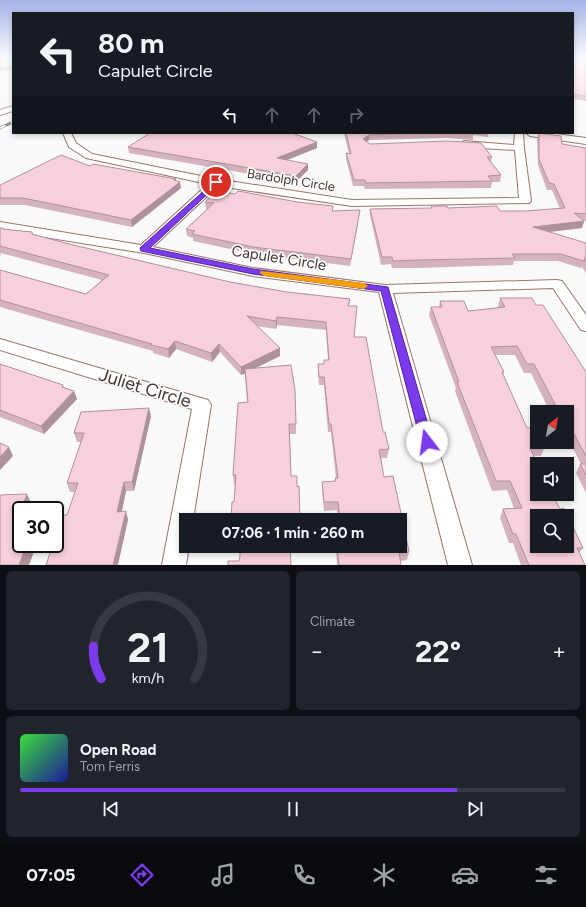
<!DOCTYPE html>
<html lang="en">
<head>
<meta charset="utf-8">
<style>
  :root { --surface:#171b24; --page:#20242c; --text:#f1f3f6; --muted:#9ea1a6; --line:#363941; --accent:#7c3aed }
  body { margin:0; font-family:Figtree,sans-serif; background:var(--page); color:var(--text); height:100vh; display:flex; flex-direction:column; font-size:15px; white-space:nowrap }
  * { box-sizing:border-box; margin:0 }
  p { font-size:13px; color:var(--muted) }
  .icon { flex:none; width:22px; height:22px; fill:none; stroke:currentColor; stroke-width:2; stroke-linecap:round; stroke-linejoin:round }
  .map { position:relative; height:565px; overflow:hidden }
  .details { display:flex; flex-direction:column; gap:6px; padding:6px; background:#0d0f14; flex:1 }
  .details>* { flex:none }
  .top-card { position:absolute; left:12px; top:12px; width:562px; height:122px; border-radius:0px; box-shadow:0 2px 6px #0003; background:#171b24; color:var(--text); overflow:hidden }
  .needle { width:26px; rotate:31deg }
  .tools { position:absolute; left:530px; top:405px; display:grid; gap:8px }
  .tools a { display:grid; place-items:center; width:44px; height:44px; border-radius:0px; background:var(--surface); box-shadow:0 2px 6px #0003; font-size:20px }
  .speed { position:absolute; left:12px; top:501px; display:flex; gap:8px; font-size:20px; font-weight:700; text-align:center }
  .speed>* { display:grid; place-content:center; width:52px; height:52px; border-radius:50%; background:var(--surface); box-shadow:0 2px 6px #0003; line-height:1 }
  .speed .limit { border:2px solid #111; border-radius:6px; background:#fff; color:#111 }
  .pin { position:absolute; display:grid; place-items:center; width:34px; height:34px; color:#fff; margin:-17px; border:2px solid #fff; border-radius:50%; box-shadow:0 1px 4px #0007 }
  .me { position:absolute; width:44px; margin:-22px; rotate:345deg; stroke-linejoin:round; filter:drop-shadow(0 0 3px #0008) }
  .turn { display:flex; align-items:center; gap:14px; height:84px; padding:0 20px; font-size:18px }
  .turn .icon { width:52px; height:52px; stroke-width:2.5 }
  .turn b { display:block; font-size:28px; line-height:34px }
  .lanes { display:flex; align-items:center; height:38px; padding:0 20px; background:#0003; justify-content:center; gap:20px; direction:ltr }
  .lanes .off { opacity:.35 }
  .big { font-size:30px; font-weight:700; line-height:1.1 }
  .details .tile { flex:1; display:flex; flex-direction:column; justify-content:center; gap:6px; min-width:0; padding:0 14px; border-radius:6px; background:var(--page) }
  .details .dial { align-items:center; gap:0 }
  .dial svg { height:104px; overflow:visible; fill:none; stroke:var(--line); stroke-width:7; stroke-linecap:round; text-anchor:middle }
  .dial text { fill:var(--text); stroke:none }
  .song { display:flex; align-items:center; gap:12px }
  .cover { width:48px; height:48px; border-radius:6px; background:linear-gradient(135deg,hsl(120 70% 55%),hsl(240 70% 35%)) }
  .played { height:4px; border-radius:2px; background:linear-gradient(90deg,var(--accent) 80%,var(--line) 80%) }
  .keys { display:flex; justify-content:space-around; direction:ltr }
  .heat { display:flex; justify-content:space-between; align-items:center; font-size:22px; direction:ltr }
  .details .tiles { flex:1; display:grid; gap:6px; grid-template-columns:1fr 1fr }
  .tile:last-child { grid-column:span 2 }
  .trip { position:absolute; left:179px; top:513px; width:228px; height:40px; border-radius:0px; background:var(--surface); box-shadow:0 2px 6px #0003; font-weight:700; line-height:40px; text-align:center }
  .tabs { display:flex; height:64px; justify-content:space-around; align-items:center; background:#090b0e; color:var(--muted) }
  .tabs .icon { width:28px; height:28px }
  .tabs .active { color:var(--accent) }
  .tabs b { font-size:18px; color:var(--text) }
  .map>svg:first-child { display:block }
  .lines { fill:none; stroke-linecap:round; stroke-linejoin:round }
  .minor-casing { stroke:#9a756d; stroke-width:2 }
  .minor { fill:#fff; fill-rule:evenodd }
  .rail-casing { stroke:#827876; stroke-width:3 }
  .rail { stroke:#f9f9f9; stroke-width:2; stroke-dasharray:6; stroke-linecap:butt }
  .wall { fill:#d5b3bd }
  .shaded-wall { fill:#ae929a }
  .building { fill:#f8d0dc; stroke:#ae929a; fill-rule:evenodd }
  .route { fill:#7c3aed; stroke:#51269a }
  .slow { fill:#f59e0b }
  .labels { text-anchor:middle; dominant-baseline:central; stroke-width:3.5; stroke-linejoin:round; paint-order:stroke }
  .far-street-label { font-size:13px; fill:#463633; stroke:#f9f9f9 }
  .street-label { font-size:15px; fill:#463633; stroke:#f9f9f9 }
  .near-street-label { font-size:18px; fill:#463633; stroke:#f9f9f9 }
</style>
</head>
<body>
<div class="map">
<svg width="586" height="565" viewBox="0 0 586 565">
  <rect width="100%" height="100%" fill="#f9f9f9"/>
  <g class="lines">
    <g class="minor-casing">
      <path id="minor" d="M13,106V111L0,115V110Z
        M63,133H71L76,143L92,154L216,179L352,200L519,198L515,150L464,147L459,144L464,141L514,145L515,133H523L524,148L531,201L529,203L352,206L218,186L153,247L253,268L385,285L557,280L562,281L586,315V331L581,330L553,288L393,293L472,565H448L379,292L253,276L144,253L0,230V222L141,245L208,184L86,158L69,147Z
        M526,133H549L586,138V144L530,136Z
        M0,339L208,400L211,405L193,520H186V546H189L186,565H162L192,409L0,350Z"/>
    </g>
    <use href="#minor" class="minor"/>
    <g class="rail-casing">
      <path id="rail" d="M0,128L13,122"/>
    </g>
    <use href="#rail" class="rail"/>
  </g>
  <path class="wall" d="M573,59V60L586,61V101L573,99Z
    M344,133H488V137L473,135V140L447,138L369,140L367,142L370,144L492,157L491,162L501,175L500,182H492L491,188L365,189L364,186H353L346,159V153L349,154Z
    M539,133L562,144L586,148V221H584L582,228L550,232L586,243V273L582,267L581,268L558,261H514L513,265L417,268H392L391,264L381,265L370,215V209L431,208V206L448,208L500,211H525L560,209L552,190H547L538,165L537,139Z
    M128,147L317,148L287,160L308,170L296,182L129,153Z
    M90,166L176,179V181L181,188L132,227L25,205H0V185Z
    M235,194L297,202L333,206V211L359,217L350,266L253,254L193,241V238L187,236L186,229L208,209H206L205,202Z
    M0,228H3L4,229L32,232L33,234L65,243L230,282L287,292L350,299L349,306H357L354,337H366L383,432H385L389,449L387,458H381L384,477L393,476L404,527L409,552L407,560L400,561L401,565H337L336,546H400V520H338L337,510L324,511L322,490V482L335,481V478H336L331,432H328L324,385H319L318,372V364H324V360H328L326,330L277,325L276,329L256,326L280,348V356L256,368L291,365L295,390L296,424V434H290L291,476H297V487L299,486L300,520H231L232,502H234L235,485H234L233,475L238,403L247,402L245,374L241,375L220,352L212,362L176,349L169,358L153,353V351L0,307V270L86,294L102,280L1,253L0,256Z
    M500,298L536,305L586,372V493L576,473L580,464H581L567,437V412H550L531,373H524L515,355H495L504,372L503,375L527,428L545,447L541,456H534L560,509L583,548L579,553L585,565H521L513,543H509L500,518L503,509L514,508L507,490L492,491L455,391L456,388L429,315L431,307H439L440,301L468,311L498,308V307Z
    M0,364L63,385L64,387L74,391L77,399L44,434L0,417Z
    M151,416L134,491H126L122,511H126L128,520L75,492H70L67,483L81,442H77L74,433Z"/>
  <path class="shaded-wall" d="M13,66V70L0,71V67Z
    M369,135V140L363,144V139Z
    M317,142V148L277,164V158Z
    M308,164V170L296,182V176Z
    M176,179V185L180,182L181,188L132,227L131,220Z
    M360,210L359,217L350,266L351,259Z
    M584,221L582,228L531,234L533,227Z
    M277,317V325L276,329V321Z
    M175,341L176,349L169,358L168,349Z
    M219,344L220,352L212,362L211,353Z
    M280,348V356L241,375V367Z
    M74,391L77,399L44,434L41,426Z
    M149,408L151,416L134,491L132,482Z
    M9,447L13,456L0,470V457Z
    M124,482L126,491L120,520L117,512Z
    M27,494L32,505L31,510H21Z
    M126,511L128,520L118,565H113Z
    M27,544H37L29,565H19Z"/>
  <path class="building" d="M573,59V60L586,61V96L573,94V76L574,75H573Z
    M13,60V66L0,67V62Z
    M150,133H292L317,142L277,158L308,164L296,176L128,147Z
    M346,133H416L369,135L363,139L370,144L448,141L481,143L492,157H487L501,175L488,176L492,181L366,183L365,180H354L346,153L351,154Z
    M462,133H473L474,134Z
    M539,133L561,136L562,144L586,148V214L574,213L584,221L533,227L586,243V256L584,259H586V262L584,260L583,261L561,254H512L515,258L419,260L393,261L392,257H382L370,209L432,208L431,206H447L448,208L497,206L500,211H525L565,208L554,184L549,183L539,159Z
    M61,155L90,166L93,164L176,179L174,180L180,182L131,220L23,198H0V185Z
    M217,191L235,194L238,191L297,202L333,206L332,211L360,210L351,259L253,247L192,234L195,231L186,229L214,203L205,202Z
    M0,228H3V229L32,232V234L65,243L230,282L287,292L350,299L348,306H357L354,337H366L383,432H385L389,449L379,450L384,477L393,476L404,527L409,552H399L401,565H339L337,546H400V520H340L338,502H324L322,482L336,481L335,478H338L331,424H329L324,377H319L318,364H324V360H329L326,322L277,317L276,321L247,316L280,348L241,367L219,344L211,353L175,341L168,349L151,345L152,344L0,300V270L86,294L109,275L0,246Z
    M500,298H532L536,305H543L586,372V456L567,421V412H562L559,406H556L534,364H527L517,346L491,347L504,372H502L527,428H536L537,430V442H543L545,447L530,448L538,464H537V494H552L560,509L564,508L583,548H577L585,565H529L516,534H513L503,509L522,508L510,481H496L457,382H459L431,307H442L440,301H464L468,311L505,307ZM537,516H567V546H537Z
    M0,364L63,385L62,387L74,391L41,426L0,410Z
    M291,365L295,390L296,424H289L291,476H297V487L299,486L300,518H288V520H231L232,502H234L236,475H233L238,403L248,402L245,369Z
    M149,408L132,482H124L117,512L126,511L113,565H46L53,544H55V538L63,515H67L78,483H67L84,433H74L81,412Z
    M0,443L9,447L0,457Z
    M580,464H586V475Z
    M27,494L20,513H21V544H27L19,565H0V495Z
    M240,546H290L291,565H228V561H239L240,556Z"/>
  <linearGradient id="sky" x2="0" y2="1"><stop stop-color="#a5b3e6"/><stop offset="0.43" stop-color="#fcfcfc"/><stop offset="1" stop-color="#fcfcfc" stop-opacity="0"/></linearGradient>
  <rect width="586" height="138" fill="url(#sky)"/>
  <path class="route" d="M216,180L218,181V184L150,248L253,269L388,287L433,442L431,446L427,447L422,446L421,442L381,291L253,274L141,251L140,249L141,247Z"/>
  <path class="slow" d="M261,271L364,283L368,286L364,289L264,276L260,273Z"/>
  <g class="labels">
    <g class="far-street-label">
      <text transform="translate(291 180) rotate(9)">Bardolph Circle</text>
    </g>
    <g class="street-label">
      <text transform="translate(279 258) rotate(9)">Capulet Circle</text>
    </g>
    <g class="near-street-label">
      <text transform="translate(145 388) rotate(17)">Juliet Circle</text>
    </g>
  </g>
</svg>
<div class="tools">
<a><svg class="needle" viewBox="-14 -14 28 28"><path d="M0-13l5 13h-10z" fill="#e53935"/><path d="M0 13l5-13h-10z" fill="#9ea1a6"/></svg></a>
<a><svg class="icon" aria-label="sound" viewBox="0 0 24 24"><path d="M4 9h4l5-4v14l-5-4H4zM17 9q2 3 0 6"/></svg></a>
<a><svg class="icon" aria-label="search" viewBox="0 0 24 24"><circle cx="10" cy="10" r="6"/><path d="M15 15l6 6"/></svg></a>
</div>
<div class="speed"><div class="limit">30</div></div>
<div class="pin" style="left:216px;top:182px;background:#d93025"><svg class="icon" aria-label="arrive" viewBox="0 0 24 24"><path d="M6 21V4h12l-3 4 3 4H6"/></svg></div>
<svg class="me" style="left:427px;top:442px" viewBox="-20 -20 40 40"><circle r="19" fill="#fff"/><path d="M0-13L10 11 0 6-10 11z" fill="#7c3aed"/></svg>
<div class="trip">07:06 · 1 min · 260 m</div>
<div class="top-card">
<div class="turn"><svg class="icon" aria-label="left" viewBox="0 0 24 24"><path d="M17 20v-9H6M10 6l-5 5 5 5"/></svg><div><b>80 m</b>Capulet Circle</div></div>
<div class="lanes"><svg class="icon" aria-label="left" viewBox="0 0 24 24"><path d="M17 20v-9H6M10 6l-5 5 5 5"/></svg><svg class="icon off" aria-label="ahead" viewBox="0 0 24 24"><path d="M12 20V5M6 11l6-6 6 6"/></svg><svg class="icon off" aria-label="ahead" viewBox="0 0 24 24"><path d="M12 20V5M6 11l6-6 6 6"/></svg><svg class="icon off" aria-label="right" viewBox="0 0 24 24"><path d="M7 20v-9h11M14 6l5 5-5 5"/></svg></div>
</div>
</div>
<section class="details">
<div class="tiles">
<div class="tile dial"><svg viewBox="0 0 100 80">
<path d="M14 69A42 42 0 1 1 86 69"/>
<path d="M14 69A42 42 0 0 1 8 44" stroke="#7c3aed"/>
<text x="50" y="56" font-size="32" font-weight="700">21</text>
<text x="50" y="72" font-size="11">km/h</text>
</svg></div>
<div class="tile"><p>Climate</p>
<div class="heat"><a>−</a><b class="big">22°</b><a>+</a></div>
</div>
<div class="tile">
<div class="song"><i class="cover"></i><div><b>Open Road</b><p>Tom Ferris</p></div></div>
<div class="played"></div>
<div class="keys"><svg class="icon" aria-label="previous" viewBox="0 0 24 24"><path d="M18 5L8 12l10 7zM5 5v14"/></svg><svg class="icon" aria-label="pause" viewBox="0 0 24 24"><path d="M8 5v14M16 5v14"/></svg><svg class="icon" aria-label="next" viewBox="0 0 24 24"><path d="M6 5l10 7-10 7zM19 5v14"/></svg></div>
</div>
</div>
</section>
<nav class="tabs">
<b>07:05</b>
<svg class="icon active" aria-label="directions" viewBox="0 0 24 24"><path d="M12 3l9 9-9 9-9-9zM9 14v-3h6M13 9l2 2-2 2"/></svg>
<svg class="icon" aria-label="music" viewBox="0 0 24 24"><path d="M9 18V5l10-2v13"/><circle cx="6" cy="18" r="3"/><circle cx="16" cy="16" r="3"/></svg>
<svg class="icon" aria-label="phone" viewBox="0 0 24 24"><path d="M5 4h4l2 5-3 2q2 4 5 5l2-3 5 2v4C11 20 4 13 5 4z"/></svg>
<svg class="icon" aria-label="climate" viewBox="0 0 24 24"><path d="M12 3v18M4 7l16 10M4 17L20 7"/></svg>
<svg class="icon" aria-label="car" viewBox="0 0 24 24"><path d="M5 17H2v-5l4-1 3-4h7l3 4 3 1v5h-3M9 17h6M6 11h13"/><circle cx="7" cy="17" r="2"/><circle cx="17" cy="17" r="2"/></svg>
<svg class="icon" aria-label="filters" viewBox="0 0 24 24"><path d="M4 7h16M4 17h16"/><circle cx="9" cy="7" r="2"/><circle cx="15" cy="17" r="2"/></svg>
</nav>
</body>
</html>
